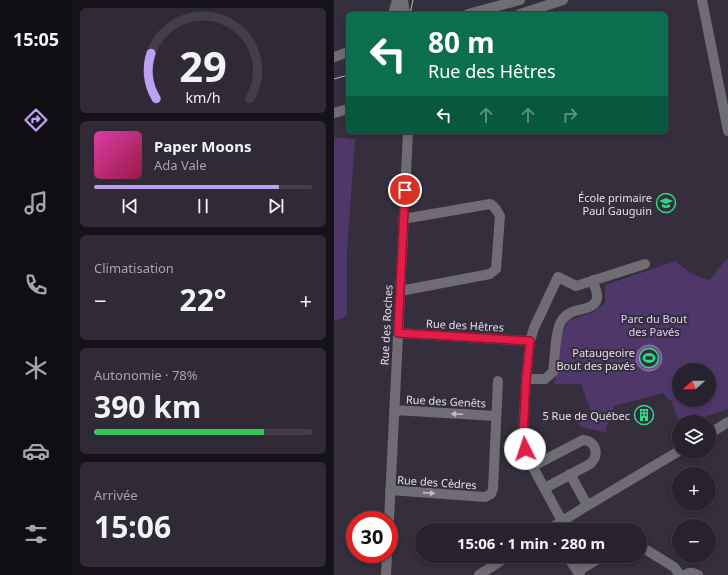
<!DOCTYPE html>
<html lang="fr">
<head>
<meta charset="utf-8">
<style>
  :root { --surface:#27222e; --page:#2f2a36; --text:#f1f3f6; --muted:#a4a4aa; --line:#433f4a; --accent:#bca0f2 }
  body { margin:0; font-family:"Noto Sans",sans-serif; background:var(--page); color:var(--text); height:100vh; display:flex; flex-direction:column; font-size:15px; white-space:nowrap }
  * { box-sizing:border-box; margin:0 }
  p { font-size:13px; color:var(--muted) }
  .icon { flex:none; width:22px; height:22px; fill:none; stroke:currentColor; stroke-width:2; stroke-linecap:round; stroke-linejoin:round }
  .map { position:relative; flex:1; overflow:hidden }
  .sheet { display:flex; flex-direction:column; gap:8px; padding:8px; background:#151319; width:262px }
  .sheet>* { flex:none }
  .hud { position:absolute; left:12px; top:12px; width:322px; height:122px; border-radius:6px; box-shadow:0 2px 6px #0003,0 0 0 1px var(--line); background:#0b6e4f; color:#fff; overflow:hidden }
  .needle { width:26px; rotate:250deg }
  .tools { position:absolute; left:338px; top:363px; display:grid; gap:8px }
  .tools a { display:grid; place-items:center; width:44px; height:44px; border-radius:50%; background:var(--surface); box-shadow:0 2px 6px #0003,0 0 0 1px var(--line); font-size:20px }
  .speed { position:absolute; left:12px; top:511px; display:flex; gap:8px; font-size:20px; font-weight:700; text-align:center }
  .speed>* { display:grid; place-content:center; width:52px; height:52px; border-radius:50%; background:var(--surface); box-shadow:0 2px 6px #0003,0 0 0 1px var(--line); line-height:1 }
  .speed .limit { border:6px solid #d22; background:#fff; color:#111 }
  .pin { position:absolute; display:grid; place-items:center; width:34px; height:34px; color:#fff; margin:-17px; border:2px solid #fff; border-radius:50%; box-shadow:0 1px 4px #0007 }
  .me { position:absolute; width:44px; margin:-22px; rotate:356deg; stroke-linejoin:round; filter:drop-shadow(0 0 3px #0008) }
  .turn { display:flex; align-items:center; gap:14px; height:84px; padding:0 16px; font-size:18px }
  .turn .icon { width:52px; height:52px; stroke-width:2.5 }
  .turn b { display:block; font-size:28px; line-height:34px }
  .lanes { display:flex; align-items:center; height:38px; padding:0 16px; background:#0003; justify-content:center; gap:20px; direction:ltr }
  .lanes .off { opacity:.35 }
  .big { font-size:30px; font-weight:700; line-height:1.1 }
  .sheet .tile { flex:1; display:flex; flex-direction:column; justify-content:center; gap:6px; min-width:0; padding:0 14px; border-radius:6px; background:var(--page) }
  .sheet .dial { align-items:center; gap:0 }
  .dial svg { height:104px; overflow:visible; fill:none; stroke:var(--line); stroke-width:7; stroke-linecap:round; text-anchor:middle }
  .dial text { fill:var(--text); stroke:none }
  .song { display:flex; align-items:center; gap:12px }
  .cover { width:48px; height:48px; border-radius:6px; background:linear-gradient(135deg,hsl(320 70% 55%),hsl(340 70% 35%)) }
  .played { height:4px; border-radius:2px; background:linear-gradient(90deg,var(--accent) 85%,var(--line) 85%) }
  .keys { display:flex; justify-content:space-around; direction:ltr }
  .heat { display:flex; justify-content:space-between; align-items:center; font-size:22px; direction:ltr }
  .charge { height:6px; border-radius:3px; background:linear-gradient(90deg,#34c759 78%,var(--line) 0) }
  .trip { position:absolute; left:81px; top:523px; width:232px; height:40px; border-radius:20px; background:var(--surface); box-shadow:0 2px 6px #0003,0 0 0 1px var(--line); font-weight:700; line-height:40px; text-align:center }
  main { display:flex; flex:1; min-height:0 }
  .tabs { display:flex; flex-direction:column; width:72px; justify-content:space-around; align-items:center; background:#100e12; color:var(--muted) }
  .tabs .icon { width:28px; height:28px }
  .tabs .active { color:var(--accent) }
  .tabs b { font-size:18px; color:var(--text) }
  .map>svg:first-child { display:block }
  .green { fill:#50376a; fill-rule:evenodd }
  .water { fill:#75509a; stroke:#967bb1 }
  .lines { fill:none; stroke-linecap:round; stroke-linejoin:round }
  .minor { stroke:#6f6c73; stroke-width:10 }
  .tram { stroke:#b8b4bf; stroke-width:1 }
  .oneway { fill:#c0bcc5 }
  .route-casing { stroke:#92132f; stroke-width:10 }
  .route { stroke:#e11d48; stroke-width:7 }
  .labels { text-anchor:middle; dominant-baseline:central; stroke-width:4; stroke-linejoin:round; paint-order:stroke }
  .poi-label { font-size:11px; fill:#e2dee8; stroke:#342e3d; text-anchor:end }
  .park-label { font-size:11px; fill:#e1cef8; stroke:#342e3d }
  .street-label { font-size:11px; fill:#e2dee8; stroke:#342e3d }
</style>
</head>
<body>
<main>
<nav class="tabs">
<b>15:05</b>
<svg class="icon active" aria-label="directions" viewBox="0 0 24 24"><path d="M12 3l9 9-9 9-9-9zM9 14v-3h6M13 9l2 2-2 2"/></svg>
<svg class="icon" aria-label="music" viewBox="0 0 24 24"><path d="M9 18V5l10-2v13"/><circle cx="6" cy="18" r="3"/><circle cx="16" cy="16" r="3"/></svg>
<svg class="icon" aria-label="phone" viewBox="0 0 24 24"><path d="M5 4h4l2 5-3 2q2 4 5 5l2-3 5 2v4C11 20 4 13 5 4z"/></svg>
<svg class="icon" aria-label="climate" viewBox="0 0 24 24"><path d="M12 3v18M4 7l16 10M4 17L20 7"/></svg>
<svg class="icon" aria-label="car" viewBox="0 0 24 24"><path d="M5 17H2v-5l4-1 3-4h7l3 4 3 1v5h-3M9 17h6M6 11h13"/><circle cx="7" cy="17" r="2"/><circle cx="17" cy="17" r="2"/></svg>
<svg class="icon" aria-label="filters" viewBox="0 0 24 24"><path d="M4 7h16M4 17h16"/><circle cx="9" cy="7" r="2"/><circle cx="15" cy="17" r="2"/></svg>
</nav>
<section class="sheet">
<div class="tile dial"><svg viewBox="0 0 100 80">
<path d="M14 69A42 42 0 1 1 86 69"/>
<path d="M14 69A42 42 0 0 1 10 34" stroke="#bca0f2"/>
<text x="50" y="56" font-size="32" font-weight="700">29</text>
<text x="50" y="72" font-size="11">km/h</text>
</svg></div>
<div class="tile">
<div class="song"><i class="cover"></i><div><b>Paper Moons</b><p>Ada Vale</p></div></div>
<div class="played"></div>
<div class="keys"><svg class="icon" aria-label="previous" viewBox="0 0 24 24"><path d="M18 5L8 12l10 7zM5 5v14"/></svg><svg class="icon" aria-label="pause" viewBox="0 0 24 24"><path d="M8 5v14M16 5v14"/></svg><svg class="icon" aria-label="next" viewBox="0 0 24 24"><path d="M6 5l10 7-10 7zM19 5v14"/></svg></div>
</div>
<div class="tile"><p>Climatisation</p>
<div class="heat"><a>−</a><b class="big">22°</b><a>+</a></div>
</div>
<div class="tile"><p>Autonomie · 78%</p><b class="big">390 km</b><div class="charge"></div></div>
<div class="tile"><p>Arrivée</p><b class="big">15:06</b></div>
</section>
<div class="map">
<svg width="394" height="575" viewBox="0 0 394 575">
  <rect width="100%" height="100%" fill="#342e3d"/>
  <path class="green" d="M0,137L21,139L13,252V316L0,321Z
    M394,258V409L355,422H345V423L338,402L329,393L280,406L271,432L246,427L245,422L259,416L247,384H220L225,366L227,337L234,321L259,312L271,303V285L342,261C351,271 362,277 376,280L388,264ZM345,370H375V400H345Z"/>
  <path class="water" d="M302 358a13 13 0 1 1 26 0a13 13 0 1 1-26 0Z"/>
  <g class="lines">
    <path class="minor" d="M69,0L71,14
      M368,0L394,131
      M59,14L63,0
      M134,14L186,0
      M186,14L229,0
      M0,57L14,52
      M0,113L14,109
      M66,291L156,274L162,269L166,216C163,211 161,206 156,204L69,219
      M64,333L196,341
      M192,379H211L219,372C221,360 221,329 228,320C230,317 234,314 238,312C245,309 262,309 263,298C264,293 260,286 259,280
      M60,410L162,416
      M375,434L394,422
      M199,466L249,440C262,441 266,455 256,464L211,488
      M236,474L253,505
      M56,490L151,497L157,494L159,489L164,381
      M55,520L74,132
      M228,521L195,460L191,449L189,436L192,379L196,341L200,328L224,277L242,286L311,264
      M214,530L246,510L345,451
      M306,546L340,567L346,575
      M233,556L246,575
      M244,571L269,556
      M52,575L53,554
      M145,575L174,556
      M351,575C355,572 359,572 364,575"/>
    <path class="tram" d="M76,14L79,0
      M0,79L14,75"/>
  </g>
  <defs><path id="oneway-solid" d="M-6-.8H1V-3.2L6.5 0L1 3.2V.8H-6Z"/></defs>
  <g class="oneway">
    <use href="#oneway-solid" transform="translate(123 414) rotate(-177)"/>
    <use href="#oneway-solid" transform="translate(95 493) rotate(4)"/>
  </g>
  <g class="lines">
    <g class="route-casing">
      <path id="route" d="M71,190L64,333L196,341L192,379L189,436L191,449"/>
    </g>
    <use href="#route" class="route"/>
  </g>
  <defs>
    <g id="school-ring" transform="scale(1)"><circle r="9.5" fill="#342e3d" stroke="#2dd884" stroke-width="1.5"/><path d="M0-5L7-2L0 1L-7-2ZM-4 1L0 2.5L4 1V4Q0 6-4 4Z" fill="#2dd884"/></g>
    <g id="stadium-ring" transform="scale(1)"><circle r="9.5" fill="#342e3d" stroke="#2dd884" stroke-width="1.5"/><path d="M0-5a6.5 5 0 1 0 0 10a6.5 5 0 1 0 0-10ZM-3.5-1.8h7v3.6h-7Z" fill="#2dd884"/></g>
    <g id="building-ring" transform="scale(1)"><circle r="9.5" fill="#342e3d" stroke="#2dd884" stroke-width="1.5"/><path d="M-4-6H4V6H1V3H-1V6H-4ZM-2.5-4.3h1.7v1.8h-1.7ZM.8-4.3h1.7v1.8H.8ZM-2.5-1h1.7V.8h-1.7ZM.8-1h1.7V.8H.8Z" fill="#2dd884"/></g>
  </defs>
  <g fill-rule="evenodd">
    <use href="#school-ring" x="332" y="203"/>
    <use href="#stadium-ring" x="315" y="358"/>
    <use href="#building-ring" x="310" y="415"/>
  </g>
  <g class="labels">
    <g class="poi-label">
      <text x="318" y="197">École primaire<tspan x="318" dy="13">Paul Gauguin</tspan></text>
      <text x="301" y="352">Pataugeoire<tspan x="301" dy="13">Bout des pavés</tspan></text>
      <text x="296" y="415">5 Rue de Québec</text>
    </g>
    <g class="park-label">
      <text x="320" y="318">Parc du Bout<tspan x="320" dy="13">des Pavés</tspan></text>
    </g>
    <g class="street-label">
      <text transform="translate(52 325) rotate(-87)">Rue des Roches</text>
      <text transform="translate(131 325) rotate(3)">Rue des Hêtres</text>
      <text transform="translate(112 401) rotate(3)">Rue des Genêts</text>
      <text transform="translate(103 482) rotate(4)">Rue des Cèdres</text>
    </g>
  </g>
</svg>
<div class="tools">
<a><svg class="needle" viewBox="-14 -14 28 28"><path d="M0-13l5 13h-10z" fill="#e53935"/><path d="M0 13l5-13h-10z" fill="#a4a4aa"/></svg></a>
<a><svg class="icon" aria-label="layers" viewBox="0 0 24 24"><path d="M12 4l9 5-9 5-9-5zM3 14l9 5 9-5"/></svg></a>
<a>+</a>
<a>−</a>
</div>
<div class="speed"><div class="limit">30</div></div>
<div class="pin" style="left:71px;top:190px;background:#d93025"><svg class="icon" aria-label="arrive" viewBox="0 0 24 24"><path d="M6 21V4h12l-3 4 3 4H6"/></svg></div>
<svg class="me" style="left:191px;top:449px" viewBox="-20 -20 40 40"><circle r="19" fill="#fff"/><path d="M0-13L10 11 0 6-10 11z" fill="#e11d48"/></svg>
<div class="trip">15:06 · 1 min · 280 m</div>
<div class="hud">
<div class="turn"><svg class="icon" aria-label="left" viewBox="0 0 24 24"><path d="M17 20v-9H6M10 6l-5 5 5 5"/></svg><div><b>80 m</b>Rue des Hêtres</div></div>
<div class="lanes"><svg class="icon" aria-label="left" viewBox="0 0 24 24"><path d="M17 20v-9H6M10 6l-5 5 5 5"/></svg><svg class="icon off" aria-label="ahead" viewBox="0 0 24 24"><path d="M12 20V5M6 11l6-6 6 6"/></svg><svg class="icon off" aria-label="ahead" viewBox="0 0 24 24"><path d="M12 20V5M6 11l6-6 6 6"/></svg><svg class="icon off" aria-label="right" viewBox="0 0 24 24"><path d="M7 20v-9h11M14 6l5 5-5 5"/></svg></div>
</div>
</div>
</main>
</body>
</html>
